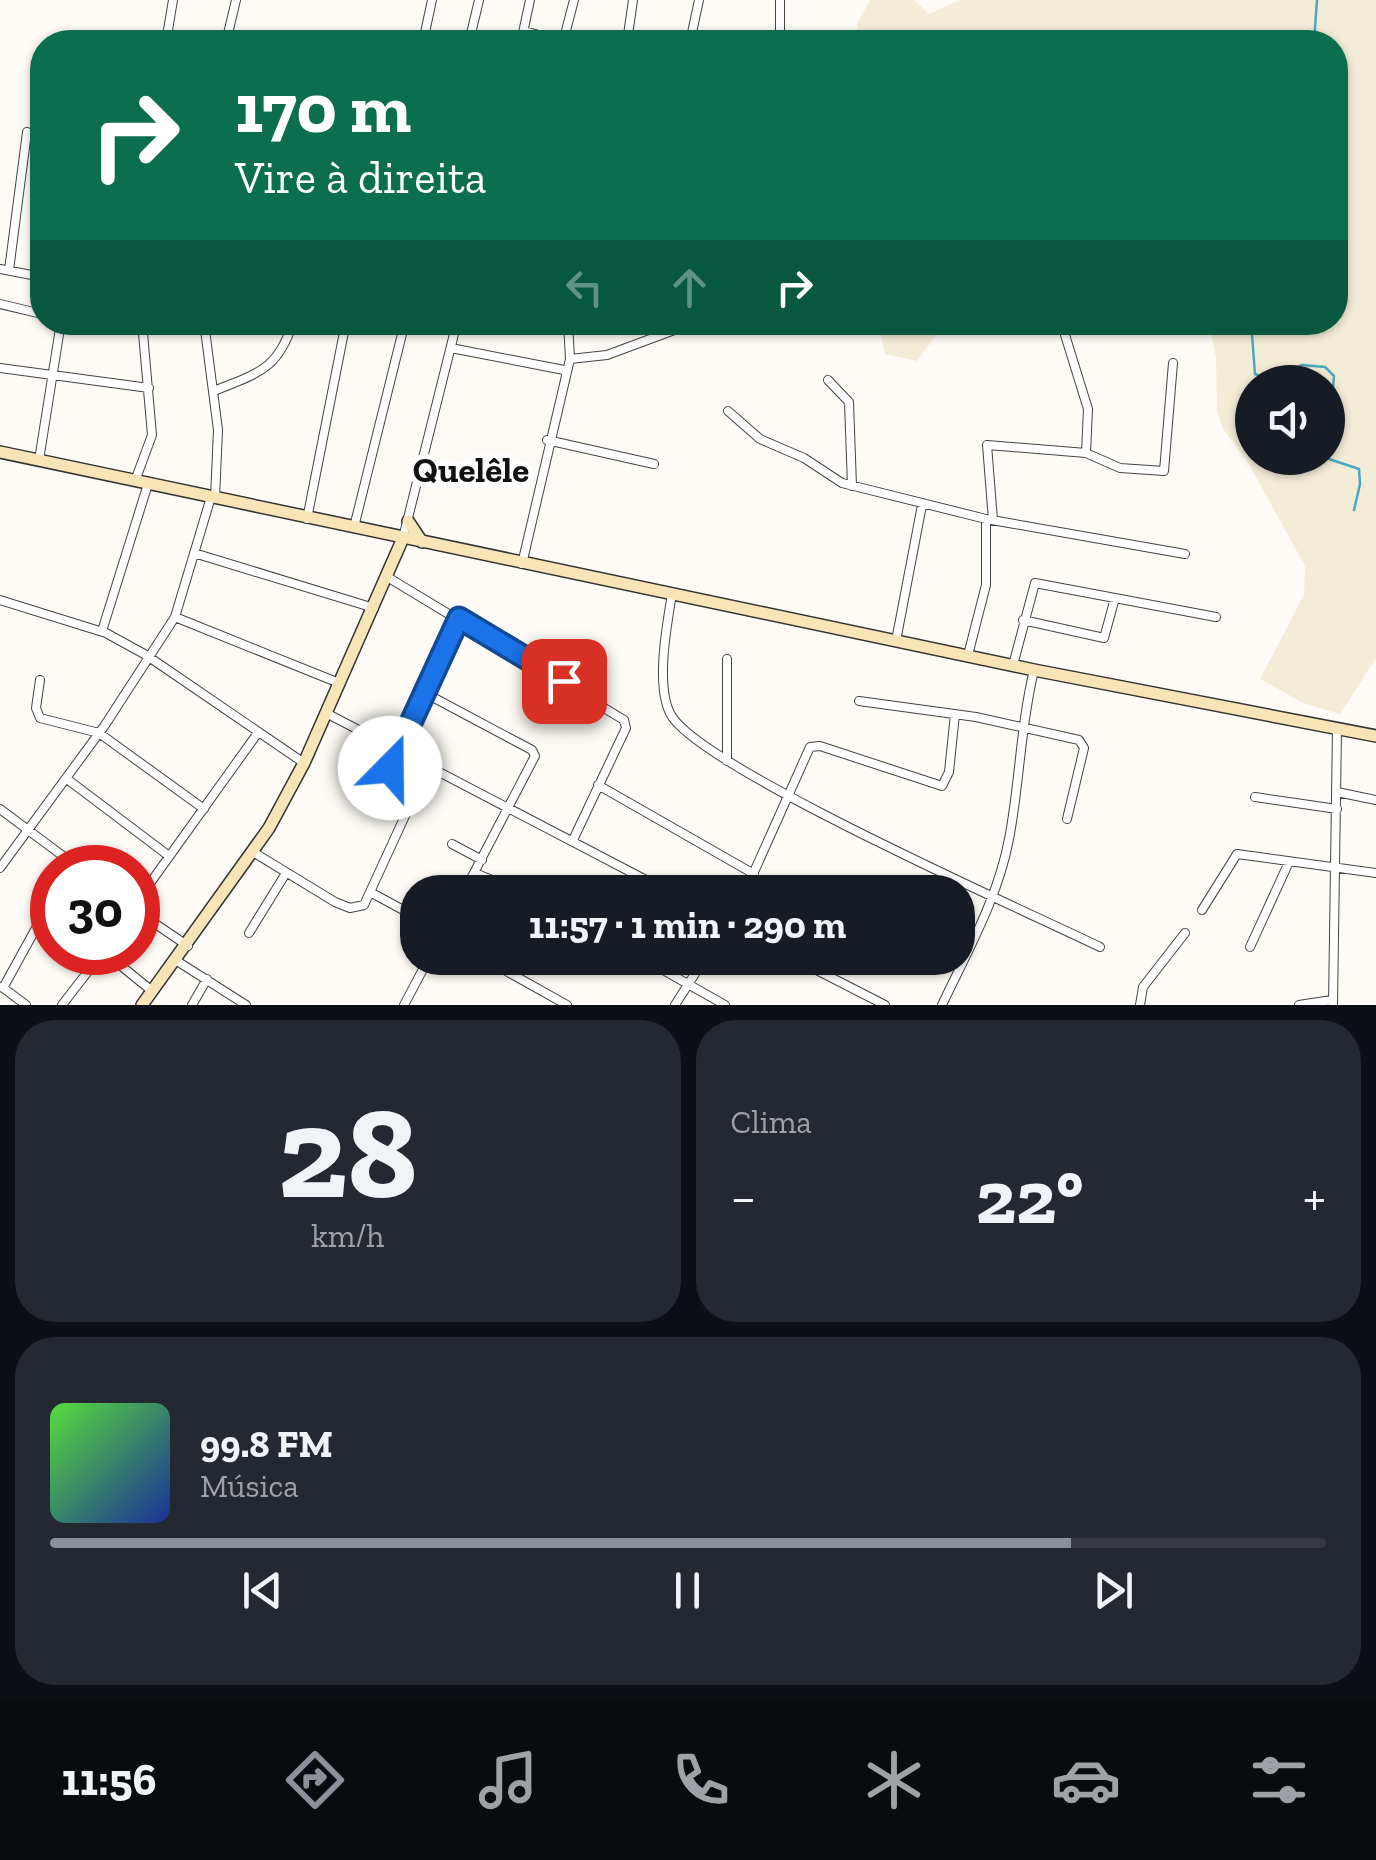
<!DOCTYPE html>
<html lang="pt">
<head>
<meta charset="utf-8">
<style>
  :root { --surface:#171b24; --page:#242831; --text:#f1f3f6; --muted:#9ea1a6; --line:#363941; --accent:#8c9099 }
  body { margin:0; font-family:"Zilla Slab",serif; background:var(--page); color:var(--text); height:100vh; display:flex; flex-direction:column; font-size:38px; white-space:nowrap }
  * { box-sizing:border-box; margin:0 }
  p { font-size:32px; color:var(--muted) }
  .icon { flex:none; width:55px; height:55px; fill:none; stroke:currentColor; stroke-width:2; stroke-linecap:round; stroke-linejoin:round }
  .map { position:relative; height:1005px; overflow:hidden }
  .details { display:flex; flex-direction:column; gap:15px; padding:15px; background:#0d0f14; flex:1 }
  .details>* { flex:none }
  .banner { position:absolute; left:30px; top:30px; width:1318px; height:305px; border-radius:40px; box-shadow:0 2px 8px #0004; background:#0b6e4f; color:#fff; overflow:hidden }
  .tools { position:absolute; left:1235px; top:365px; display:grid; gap:20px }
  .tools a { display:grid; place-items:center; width:110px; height:110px; border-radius:50%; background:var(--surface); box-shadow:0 2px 8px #0004; font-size:50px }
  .speed { position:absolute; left:30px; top:845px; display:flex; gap:20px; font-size:50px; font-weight:700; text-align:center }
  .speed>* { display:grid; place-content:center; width:130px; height:130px; border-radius:50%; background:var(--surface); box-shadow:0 2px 8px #0004; line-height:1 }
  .speed .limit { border:15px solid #d22; background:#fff; color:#111 }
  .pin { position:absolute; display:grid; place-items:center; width:85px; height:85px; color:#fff; margin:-42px; border-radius:20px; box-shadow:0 5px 15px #0006 }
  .me { position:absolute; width:110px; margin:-55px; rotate:22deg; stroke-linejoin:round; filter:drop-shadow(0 0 8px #0008) }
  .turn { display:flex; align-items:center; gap:35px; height:210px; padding:0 40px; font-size:45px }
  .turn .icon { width:130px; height:130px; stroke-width:2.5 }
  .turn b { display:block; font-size:70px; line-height:85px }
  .lanes { display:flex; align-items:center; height:95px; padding:0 40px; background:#0003; justify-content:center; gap:50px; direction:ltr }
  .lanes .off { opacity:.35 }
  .big { font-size:75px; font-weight:700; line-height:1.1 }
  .details .tile { flex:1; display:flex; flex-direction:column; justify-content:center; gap:15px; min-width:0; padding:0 35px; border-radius:40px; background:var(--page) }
  .details .dial { align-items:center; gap:0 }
  .dial b { font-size:130px; line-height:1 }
  .song { display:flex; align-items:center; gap:30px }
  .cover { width:120px; height:120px; border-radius:15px; background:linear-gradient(135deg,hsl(110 70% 55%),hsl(230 70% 35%)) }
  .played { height:10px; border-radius:5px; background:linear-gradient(90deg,var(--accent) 80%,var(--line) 80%) }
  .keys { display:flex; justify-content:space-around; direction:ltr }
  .heat { display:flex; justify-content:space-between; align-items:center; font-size:55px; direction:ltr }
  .details .tiles { flex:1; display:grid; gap:15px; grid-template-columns:1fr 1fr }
  .tile:last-child { grid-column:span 2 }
  .trip { position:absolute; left:400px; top:875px; width:575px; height:100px; border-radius:40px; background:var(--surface); box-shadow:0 2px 8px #0004; font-weight:700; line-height:100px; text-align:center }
  .tab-bar { display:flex; height:160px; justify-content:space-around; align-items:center; background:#090b0e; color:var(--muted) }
  .tab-bar .icon { width:70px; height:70px }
  .tab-bar .active { color:var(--accent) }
  .tab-bar b { font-size:45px; color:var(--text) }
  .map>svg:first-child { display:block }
  .farmland { fill:#f3ecd7; fill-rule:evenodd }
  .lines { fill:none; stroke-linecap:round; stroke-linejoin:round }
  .stream { stroke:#4ca8c2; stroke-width:2.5 }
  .street-casing { stroke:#444; stroke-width:10 }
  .secondary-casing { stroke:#333; stroke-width:14 }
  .street { stroke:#fff; stroke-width:8 }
  .secondary { stroke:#f8e5b7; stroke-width:11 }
  .route-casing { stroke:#114b97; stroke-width:25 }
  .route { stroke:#1a73e8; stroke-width:18 }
  .labels { text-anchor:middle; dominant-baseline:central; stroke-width:10; stroke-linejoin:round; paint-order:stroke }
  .neighbourhood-label { font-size:35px; font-weight:bold; fill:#111; stroke:#fff }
</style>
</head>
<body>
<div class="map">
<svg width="1376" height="1005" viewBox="0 0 1376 1005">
  <rect width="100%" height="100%" fill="#fefbf6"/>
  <path class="farmland" d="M870,0H914L929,14L960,0H1376V658L1340,714L1303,703L1260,679L1304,595L1305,566L1246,459L1223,429L1217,412L1216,357L1209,323L1335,322V42H858L857,24ZM1328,382V458H1252V382Z
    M878,323V322L945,323L917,361L885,354Z"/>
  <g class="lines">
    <path class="stream" d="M1314,42L1317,0
      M1251,322L1255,374L1268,379L1302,365L1325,367L1334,376L1333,388L1328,391
      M1326,458L1359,469L1360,484L1354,510"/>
    <g class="street-casing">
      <path id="street" d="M524,31L565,42
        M780,35V0
        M102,42L108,38L137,42
        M166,42L173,0
        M226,42L236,0
        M423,42L432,0
        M469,42L479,0
        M521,42L530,0
        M563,42L574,0
        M627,42L633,0
        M690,42L699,0
        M0,269L42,277
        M9,270L27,132
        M0,304L42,314
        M204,322L218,430L215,498
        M568,322L570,359
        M451,348L564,370
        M0,368L149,388
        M828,380L849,402L852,486
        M214,391C258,373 278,370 293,322
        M728,411L760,439L804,458L842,483L986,519L1185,554
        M547,440L654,464
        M1086,453L1120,468L1164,471L1173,363
        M39,460L61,322
        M135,481L152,435L142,322
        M307,519L346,322
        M993,520L987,445L1086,453L1088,409L1061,322
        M354,527L405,322
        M403,538L457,322
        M194,553L374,608
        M522,564L570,359L607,355L696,322
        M389,578L624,720L626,728L573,840
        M672,594C667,624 655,687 671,715C701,768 1026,911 1100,947
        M0,600L106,633L146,655L304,763
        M175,617L339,683
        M1023,620L1104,638L1115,598
        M102,631L148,484
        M896,641L922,505
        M968,655L986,585V519
        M727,659V761
        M1013,665L1035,583L1216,617
        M40,680L36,708L40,718L99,733L204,809
        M423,692L532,750L535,756L464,892
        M859,701L976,717L1079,740L1084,748L1067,819
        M326,713L669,892
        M67,779L169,856
        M598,785L754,874
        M1337,792L1376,800
        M1255,797L1337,809
        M0,809L79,868
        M452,844L482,860
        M253,852L335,902L350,908L364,905L410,805L407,791L391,775L395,750L459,618
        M0,868L105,725L175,617L211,497
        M475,873L521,892
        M370,892L418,918
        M745,892L810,747L820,746L942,786L949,772L955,714
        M138,900L257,734
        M1202,910L1237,854L1376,873
        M138,912L188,946
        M249,933L286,873
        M1250,947L1289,862
        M104,952L152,991
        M483,958L567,1005
        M642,958L725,1005
        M793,958L885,1005
        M177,961L246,1005
        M2,987L26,1005
        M3,988L41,919L52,916
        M62,1005L103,952
        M192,1005L207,979
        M404,1005L429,958
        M675,1005L705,958
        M942,1005C967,952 998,898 1009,839C1020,782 1020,728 1034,670
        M1140,1005L1143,987L1185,933
        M1299,1005L1332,1000
        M1333,1005L1337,729"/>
    </g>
    <g class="secondary-casing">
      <path id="secondary" d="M0,452L1034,670L1376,736
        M408,521L422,542
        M142,1005L269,828L304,763L403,538"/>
    </g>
    <use href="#street" class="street"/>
    <use href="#secondary" class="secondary"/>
  </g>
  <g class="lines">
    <g class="route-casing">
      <path id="route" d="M390,768L459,618L564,681"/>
    </g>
    <use href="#route" class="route"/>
  </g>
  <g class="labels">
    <g class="neighbourhood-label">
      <text x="471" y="470">Quelêle</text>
    </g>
  </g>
</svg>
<div class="tools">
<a><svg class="icon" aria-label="sound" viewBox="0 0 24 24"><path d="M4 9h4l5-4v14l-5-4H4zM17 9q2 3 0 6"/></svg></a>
</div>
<div class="speed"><div class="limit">30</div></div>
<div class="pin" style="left:564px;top:681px;background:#d93025"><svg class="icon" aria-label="arrive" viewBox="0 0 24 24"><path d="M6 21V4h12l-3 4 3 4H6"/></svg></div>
<svg class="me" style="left:390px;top:768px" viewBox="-20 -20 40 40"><circle r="19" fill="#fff"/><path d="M0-13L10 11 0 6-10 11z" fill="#1a73e8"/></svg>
<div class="trip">11:57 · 1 min · 290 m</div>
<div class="banner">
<div class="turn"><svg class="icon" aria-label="right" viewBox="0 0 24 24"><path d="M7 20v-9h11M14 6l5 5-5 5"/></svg><div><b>170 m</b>Vire à direita</div></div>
<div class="lanes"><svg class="icon off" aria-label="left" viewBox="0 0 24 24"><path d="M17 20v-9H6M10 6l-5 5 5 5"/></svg><svg class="icon off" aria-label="ahead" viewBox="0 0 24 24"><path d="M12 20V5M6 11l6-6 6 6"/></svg><svg class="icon" aria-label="right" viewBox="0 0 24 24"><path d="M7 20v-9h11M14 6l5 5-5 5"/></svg></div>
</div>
</div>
<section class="details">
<div class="tiles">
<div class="tile dial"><b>28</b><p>km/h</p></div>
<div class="tile"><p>Clima</p>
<div class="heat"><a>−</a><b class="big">22°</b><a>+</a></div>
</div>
<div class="tile">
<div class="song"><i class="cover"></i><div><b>99.8 FM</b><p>Música</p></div></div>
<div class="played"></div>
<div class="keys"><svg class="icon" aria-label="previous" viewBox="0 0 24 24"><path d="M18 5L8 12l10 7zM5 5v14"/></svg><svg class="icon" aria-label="pause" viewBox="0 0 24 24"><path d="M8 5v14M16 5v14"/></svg><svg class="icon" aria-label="next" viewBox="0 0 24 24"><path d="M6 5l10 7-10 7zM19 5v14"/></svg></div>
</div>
</div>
</section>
<nav class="tab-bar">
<b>11:56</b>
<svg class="icon active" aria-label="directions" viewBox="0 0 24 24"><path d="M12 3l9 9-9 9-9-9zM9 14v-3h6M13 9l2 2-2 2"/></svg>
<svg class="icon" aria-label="music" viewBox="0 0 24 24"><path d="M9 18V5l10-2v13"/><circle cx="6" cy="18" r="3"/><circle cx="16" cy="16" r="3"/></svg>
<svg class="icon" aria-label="phone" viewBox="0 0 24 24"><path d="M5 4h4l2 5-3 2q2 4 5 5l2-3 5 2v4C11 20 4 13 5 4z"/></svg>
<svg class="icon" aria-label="climate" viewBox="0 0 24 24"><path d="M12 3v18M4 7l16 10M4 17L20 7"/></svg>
<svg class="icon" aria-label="car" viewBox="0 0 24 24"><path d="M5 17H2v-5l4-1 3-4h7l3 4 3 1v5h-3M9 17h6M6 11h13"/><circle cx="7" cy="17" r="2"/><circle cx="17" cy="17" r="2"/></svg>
<svg class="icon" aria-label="filters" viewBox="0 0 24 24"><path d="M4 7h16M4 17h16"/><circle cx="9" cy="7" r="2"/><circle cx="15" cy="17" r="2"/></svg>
</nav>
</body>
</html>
